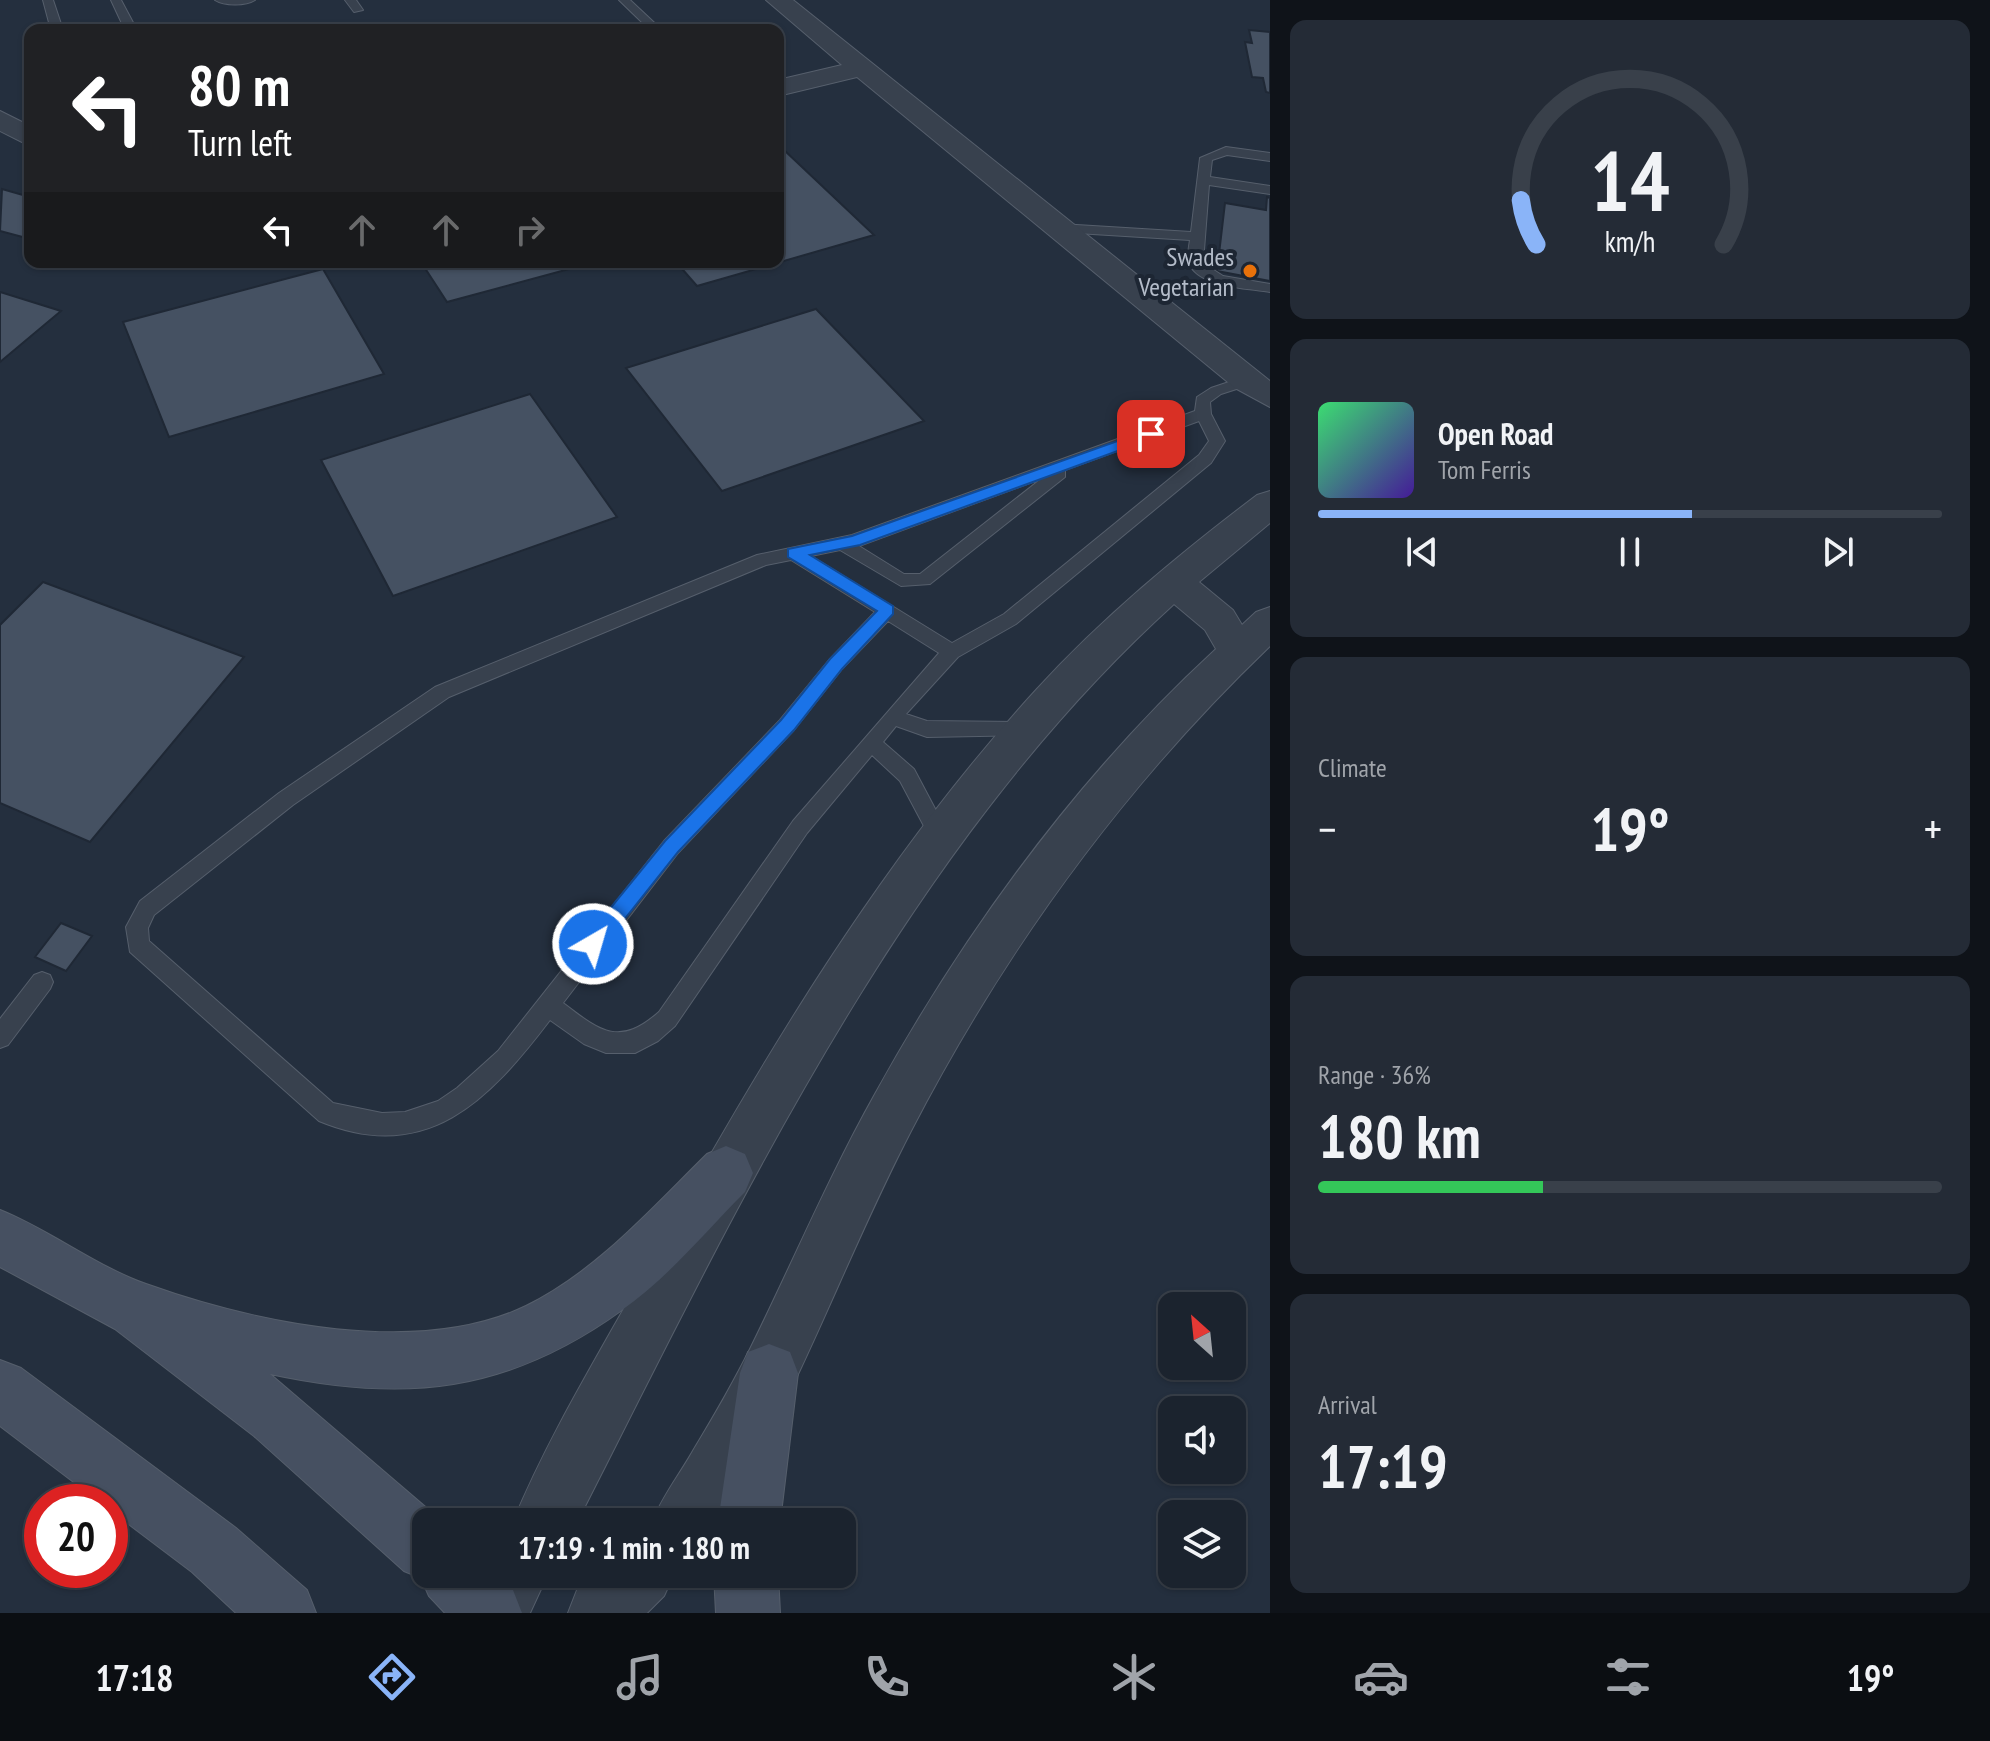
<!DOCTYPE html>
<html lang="en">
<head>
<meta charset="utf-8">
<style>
  :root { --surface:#1b232e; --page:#242b36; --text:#f1f3f6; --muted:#a0a4aa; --line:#39404a; --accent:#8ab4f8 }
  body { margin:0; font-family:"PT Sans Narrow",sans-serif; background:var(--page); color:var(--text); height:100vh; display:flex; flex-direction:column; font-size:30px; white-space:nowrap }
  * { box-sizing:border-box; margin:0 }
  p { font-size:26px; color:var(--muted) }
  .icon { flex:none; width:44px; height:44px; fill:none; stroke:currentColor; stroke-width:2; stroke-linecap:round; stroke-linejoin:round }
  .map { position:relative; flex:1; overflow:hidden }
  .details { display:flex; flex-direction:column; gap:20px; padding:20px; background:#0f1319; width:720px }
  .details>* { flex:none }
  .guide { position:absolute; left:24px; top:24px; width:760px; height:244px; border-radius:16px; box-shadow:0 2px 6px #0004,0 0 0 2px var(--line); background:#202124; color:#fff; overflow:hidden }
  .needle { width:52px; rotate:333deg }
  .fabs { position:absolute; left:1158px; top:1292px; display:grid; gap:16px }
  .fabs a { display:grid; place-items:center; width:88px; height:88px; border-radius:16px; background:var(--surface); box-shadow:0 2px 6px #0004,0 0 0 2px var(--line); font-size:40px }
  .speed { position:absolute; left:24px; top:1484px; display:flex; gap:16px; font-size:40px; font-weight:700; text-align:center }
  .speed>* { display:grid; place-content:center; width:104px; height:104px; border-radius:50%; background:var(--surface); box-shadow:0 2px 6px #0004,0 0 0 2px var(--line); line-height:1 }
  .speed .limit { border:12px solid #d22; background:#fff; color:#111 }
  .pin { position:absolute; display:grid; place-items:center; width:68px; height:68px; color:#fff; margin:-34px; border-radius:16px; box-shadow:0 4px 12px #0006 }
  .me { position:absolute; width:88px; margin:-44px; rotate:38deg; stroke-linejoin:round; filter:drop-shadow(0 0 6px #0008) }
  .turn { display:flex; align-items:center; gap:28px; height:168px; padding:0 32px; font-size:36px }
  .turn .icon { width:104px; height:104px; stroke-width:2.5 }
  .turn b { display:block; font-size:56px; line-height:68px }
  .lanes { display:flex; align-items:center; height:76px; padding:0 32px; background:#0003; justify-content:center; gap:40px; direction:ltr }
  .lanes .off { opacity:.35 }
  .big { font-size:60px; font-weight:600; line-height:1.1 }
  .details .widget { flex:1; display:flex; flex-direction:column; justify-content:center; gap:12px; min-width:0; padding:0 28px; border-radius:16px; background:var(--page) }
  .details .dial { align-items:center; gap:0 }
  .dial svg { height:208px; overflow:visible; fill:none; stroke:var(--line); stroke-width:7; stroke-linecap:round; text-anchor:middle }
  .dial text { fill:var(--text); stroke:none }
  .song { display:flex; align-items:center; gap:24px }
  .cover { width:96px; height:96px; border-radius:12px; background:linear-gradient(135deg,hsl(140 70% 55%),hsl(260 70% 35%)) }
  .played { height:8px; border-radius:4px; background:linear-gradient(90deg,var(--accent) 60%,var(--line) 60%) }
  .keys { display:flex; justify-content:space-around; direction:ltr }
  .heat { display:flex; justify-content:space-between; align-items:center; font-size:44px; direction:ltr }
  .charge { height:12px; border-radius:6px; background:linear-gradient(90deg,#34c759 36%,var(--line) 0) }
  .trip { position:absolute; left:412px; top:1508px; width:444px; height:80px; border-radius:16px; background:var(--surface); box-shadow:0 2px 6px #0004,0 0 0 2px var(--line); font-weight:600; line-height:80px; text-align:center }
  .tab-bar { display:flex; height:128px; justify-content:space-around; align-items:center; background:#0b0e12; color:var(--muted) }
  .tab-bar .icon { width:56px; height:56px }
  .tab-bar .current { color:var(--accent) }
  .tab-bar b { font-size:36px; color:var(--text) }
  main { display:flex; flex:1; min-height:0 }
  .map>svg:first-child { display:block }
  .building { fill:#455162; stroke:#1f2835; stroke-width:2 }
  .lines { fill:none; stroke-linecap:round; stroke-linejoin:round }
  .service-casing { stroke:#565f6c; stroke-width:2 }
  .tertiary-casing { stroke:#565f6c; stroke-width:2 }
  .secondary-casing { stroke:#565f6c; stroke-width:2 }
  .service { fill:#38414e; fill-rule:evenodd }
  .tertiary { fill:#38414e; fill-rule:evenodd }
  .secondary { fill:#465061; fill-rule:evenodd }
  .route { fill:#1a73e8; stroke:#114b97; stroke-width:2 }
  .food-dot { fill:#e8710a; stroke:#1d2633; stroke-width:3 }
  .labels { text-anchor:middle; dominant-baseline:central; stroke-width:8; stroke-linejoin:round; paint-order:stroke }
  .far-poi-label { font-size:26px; fill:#b4bcc9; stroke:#1d2633; text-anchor:end }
</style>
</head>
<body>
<main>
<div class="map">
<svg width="1270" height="1613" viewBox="0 0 1270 1613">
  <rect width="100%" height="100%" fill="#242f3e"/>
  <path class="building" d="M1249,30L1270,32V93L1266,92L1263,78L1252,77L1245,42L1252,43Z
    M784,150L874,235L697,286L676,262H778V151Z
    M2,189L30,197V239L0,231Z
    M1267,197L1270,198V281L1217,271L1225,203L1266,210Z
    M421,262H595L447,302Z
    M323,269L384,374L169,437L123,322Z
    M0,292L61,311L0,362Z
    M816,309L924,421L722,491L626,368Z
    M530,394L617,517L393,596L321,460Z
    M43,582L244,657L90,842L0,803V625Z
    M61,923L92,936L66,971L35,957Z"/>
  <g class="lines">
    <g class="service-casing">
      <path id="service" d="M43,0H53L63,30H51Z
        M111,0H121L137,30H125Z
        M215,0H255C246,6 224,6 215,0Z
        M345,0H356L363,10L354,12Z
        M619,0H630L662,30H650Z
        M1226,147L1270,153V161L1227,155L1212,160L1210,177L1270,186V194L1209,185L1203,263L1223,276L1270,284V292C1247,288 1204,288 1190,266C1186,258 1189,247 1190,240L1060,232L1053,228L1060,224L1191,232L1200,158Z
        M1247,376L1252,378V384L1221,394L1210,402L1211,414L1225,441L1211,463L1016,624L958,657L906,714L927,721L1025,722L1032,725L1035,730L1032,735L927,737L896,726L883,742L914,769L950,837L947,843L940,846L933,843L900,781L872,755L807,833L675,1026L658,1041L635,1053H606L584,1044L550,1020C489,1100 427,1166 319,1121L130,952L126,927L140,901L279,793L435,687L757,555L852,535L1195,411L1197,397L1211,388ZM1199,421L1209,441L1199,455L1004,614L952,643L811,556L840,550L901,586L930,584L1065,477V470ZM1041,479L920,574H904L859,546ZM791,560L875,612L830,659L780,720L664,841L498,1051L457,1088L438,1101L405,1112L382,1113L333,1103L149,941L148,928L154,915L293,805L449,697L766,565ZM888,621L939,653L793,821L659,1012C619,1047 601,1032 563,1003L678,853L794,730L842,669Z
        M42,972L50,975L53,982L50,989L8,1045L0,1048V1019L34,975Z"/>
    </g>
    <g class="tertiary-casing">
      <path id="tertiary" d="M766,0H793L1270,381V407L1235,388L857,77L778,96V80L842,65Z
        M0,111L30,126V146L0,131Z
        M1270,491V523L1199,582L1233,610L1242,625L1256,612L1270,607V646C1124,786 1004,951 911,1131C844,1260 797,1398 719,1522H652C663,1495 680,1474 694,1449C714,1416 733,1383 750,1349C792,1264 829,1176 875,1094C965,931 1079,775 1216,649L1205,630L1174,604C904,849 740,1202 577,1522H513C550,1432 604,1346 651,1260C762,1060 881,859 1036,690C1103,617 1178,555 1257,495Z
        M482,1574H548L530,1613H464Z
        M595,1574H674L664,1596L647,1613H568L577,1590Z"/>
    </g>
    <g class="secondary-casing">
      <path id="secondary" d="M726,1146L745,1154L753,1173L745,1192C705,1232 668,1278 622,1310C507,1393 405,1403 270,1374L443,1522H426V1574H496L513,1590L522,1613H445L429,1596L421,1578L404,1571L254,1436L115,1329L0,1267V1210C50,1230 95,1266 146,1284C255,1323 418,1358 526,1306C597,1271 651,1209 707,1154Z
        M769,1344L790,1352L798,1373L780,1522H718L740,1373L748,1352Z
        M0,1360L21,1368L236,1528L307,1590L316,1613H236L192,1572L110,1510V1502H100L0,1426Z
        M714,1574H778L780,1613H716Z"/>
    </g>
    <use href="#service" class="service"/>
    <use href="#tertiary" class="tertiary"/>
    <use href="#secondary" class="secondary"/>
  </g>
  <path class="route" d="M1151,429L1158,434L1156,437L860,545L810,555L893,606V614L842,669L794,730L678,852L600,950H586L584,944L586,938L665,841L781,720L830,659L877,611L788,557V549L852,536Z"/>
  <circle class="food-dot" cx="1250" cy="271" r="8"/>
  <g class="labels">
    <g class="far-poi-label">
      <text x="1234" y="256">Swades<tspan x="1234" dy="30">Vegetarian</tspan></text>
    </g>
  </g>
</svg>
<div class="fabs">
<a><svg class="needle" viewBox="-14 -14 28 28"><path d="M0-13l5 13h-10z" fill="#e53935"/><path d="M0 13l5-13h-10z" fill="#a0a4aa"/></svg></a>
<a><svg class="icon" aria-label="sound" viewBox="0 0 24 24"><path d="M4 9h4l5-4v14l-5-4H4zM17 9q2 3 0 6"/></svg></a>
<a><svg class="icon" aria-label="layers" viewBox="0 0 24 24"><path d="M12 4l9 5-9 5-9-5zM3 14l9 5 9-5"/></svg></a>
</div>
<div class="speed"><div class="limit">20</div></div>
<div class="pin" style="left:1151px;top:434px;background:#d93025"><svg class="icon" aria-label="arrive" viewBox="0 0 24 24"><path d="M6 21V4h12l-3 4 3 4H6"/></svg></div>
<svg class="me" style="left:593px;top:944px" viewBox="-20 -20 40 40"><circle r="17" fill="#1a73e8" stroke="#fff" stroke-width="3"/><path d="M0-11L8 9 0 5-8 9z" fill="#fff"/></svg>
<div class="trip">17:19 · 1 min · 180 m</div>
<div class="guide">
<div class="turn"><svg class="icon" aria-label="left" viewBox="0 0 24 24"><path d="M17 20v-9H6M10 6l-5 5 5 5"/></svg><div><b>80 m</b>Turn left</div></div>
<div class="lanes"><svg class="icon" aria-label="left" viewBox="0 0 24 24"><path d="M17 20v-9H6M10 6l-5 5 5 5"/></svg><svg class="icon off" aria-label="ahead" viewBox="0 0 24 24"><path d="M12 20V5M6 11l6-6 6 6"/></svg><svg class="icon off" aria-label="ahead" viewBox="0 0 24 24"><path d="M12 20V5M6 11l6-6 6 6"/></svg><svg class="icon off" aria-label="right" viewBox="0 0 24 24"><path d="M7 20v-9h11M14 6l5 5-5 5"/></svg></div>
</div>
</div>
<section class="details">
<div class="widget dial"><svg viewBox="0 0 100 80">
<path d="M14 69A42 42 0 1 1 86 69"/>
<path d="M14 69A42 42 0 0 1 8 52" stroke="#8ab4f8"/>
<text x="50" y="56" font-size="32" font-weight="700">14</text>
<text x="50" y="72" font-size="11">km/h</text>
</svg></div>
<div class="widget">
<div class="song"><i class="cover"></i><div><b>Open Road</b><p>Tom Ferris</p></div></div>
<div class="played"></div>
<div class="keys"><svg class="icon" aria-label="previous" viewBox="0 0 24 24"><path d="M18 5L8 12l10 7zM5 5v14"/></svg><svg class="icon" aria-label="pause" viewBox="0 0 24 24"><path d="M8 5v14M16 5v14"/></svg><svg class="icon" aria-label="next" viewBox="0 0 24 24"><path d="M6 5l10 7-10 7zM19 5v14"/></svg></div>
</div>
<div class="widget"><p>Climate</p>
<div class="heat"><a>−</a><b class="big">19°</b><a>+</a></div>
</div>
<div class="widget"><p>Range · 36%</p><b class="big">180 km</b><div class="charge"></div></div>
<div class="widget"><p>Arrival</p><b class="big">17:19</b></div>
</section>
</main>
<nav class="tab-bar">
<b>17:18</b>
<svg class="icon current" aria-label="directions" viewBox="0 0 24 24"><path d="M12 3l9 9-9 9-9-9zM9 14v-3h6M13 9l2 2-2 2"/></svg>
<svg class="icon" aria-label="music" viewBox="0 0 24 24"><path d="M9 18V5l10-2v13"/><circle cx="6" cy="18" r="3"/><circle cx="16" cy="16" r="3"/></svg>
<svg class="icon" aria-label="phone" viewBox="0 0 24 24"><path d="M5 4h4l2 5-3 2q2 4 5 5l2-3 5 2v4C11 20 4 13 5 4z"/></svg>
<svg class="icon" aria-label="climate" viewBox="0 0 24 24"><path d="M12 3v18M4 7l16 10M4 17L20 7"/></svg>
<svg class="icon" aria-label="car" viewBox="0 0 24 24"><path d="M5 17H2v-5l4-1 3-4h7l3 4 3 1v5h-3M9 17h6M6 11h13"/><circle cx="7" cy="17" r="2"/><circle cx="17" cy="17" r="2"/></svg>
<svg class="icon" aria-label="filters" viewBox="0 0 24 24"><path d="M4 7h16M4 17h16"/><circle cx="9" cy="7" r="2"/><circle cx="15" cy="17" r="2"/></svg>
<b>19°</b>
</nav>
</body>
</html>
